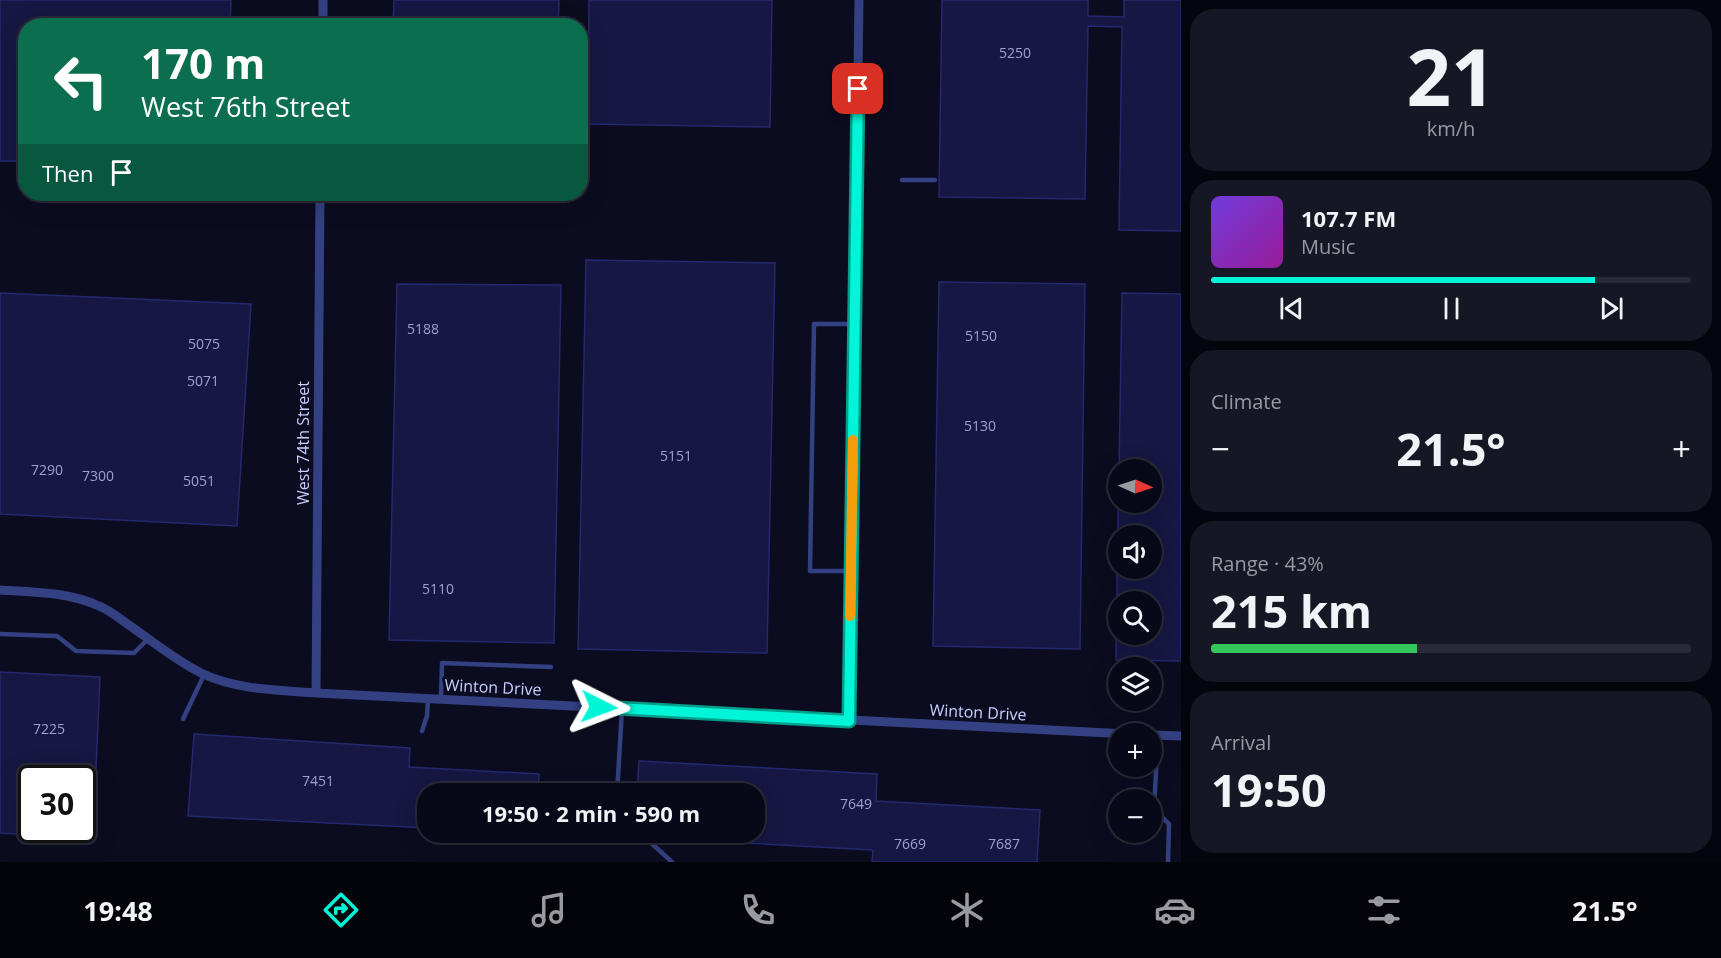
<!DOCTYPE html>
<html lang="en">
<head>
<meta charset="utf-8">
<style>
  :root { --surface:#080918; --page:#161725; --text:#f1f3f6; --muted:#989aa2; --line:#292a37; --accent:#00f5d8 }
  body { margin:0; font-family:"Open Sans",sans-serif; background:var(--page); color:var(--text); height:100vh; display:flex; flex-direction:column; font-size:22px; white-space:nowrap }
  * { box-sizing:border-box; margin:0 }
  p { font-size:20px; color:var(--muted) }
  .icon { flex:none; width:33px; height:33px; fill:none; stroke:currentColor; stroke-width:2; stroke-linecap:round; stroke-linejoin:round }
  .map { position:relative; flex:1; overflow:hidden }
  .panel { display:flex; flex-direction:column; gap:9px; padding:9px; background:#04050d; width:540px }
  .panel>* { flex:none }
  .top-card { position:absolute; left:18px; top:18px; width:570px; height:183px; border-radius:24px; box-shadow:0 6px 24px #0002,0 0 0 2px var(--line); background:#0b6e4f; color:#fff; overflow:hidden }
  .needle { width:39px; rotate:93deg }
  .fabs { position:absolute; left:1108px; top:459px; display:grid; gap:12px }
  .fabs a { display:grid; place-items:center; width:54px; height:54px; border-radius:50%; background:var(--surface); box-shadow:0 6px 24px #0002,0 0 0 2px var(--line); font-size:30px }
  .speed { position:absolute; left:18px; top:765px; display:flex; gap:12px; font-size:30px; font-weight:700; text-align:center }
  .speed>* { display:grid; place-content:center; width:78px; height:78px; border-radius:50%; background:var(--surface); box-shadow:0 6px 24px #0002,0 0 0 2px var(--line); line-height:1 }
  .speed .limit { border:3px solid #111; border-radius:9px; background:#fff; color:#111 }
  .pin { position:absolute; display:grid; place-items:center; width:51px; height:51px; color:#fff; margin:-26px; border-radius:12px; box-shadow:0 3px 9px #0006 }
  .me { position:absolute; width:66px; margin:-33px; rotate:93deg; stroke-linejoin:round; filter:drop-shadow(0 0 4px #0008) }
  .turn { display:flex; align-items:center; gap:21px; height:126px; padding:0 24px; font-size:27px }
  .turn .icon { width:78px; height:78px; stroke-width:2.5 }
  .turn b { display:block; font-size:42px; line-height:51px }
  .then { display:flex; align-items:center; height:57px; padding:0 24px; background:#0003; gap:12px; font-size:22px }
  .big { font-size:45px; font-weight:700; line-height:1.1 }
  .panel .widget { flex:1; display:flex; flex-direction:column; justify-content:center; gap:9px; min-width:0; padding:0 21px; border-radius:24px; background:var(--page) }
  .panel .dial { align-items:center; gap:0 }
  .dial b { font-size:78px; line-height:1 }
  .song { display:flex; align-items:center; gap:18px }
  .cover { width:72px; height:72px; border-radius:9px; background:linear-gradient(135deg,hsl(260 70% 55%),hsl(300 70% 35%)) }
  .played { height:6px; border-radius:3px; background:linear-gradient(90deg,var(--accent) 80%,var(--line) 80%) }
  .keys { display:flex; justify-content:space-around; direction:ltr }
  .heat { display:flex; justify-content:space-between; align-items:center; font-size:33px; direction:ltr }
  .charge { height:9px; border-radius:4px; background:linear-gradient(90deg,#34c759 43%,var(--line) 0) }
  .trip { position:absolute; left:417px; top:783px; width:348px; height:60px; border-radius:24px; background:var(--surface); box-shadow:0 6px 24px #0002,0 0 0 2px var(--line); font-weight:700; line-height:60px; text-align:center }
  .tabs { display:flex; height:96px; justify-content:space-around; align-items:center; background:#03040a; color:var(--muted) }
  .tabs .icon { width:42px; height:42px }
  .tabs .on { color:var(--accent) }
  .tabs b { font-size:27px; color:var(--text) }
  main { display:flex; flex:1; min-height:0 }
  .map>svg:first-child { display:block }
  .building { fill:#161742; stroke:#26286f; stroke-width:1.5 }
  .lines { fill:none; stroke-linecap:round; stroke-linejoin:round }
  .lane { stroke:#334182; stroke-width:4.5 }
  .street { stroke:#334182; stroke-width:9 }
  .route-casing { stroke:#009f8c; stroke-width:15 }
  .route { stroke:#00f5d8; stroke-width:10 }
  .slow { stroke:#f59e0b; stroke-width:10 }
  .labels { text-anchor:middle; dominant-baseline:central; stroke-width:6; stroke-linejoin:round; paint-order:stroke }
  .number-label { font-size:14px; fill:#9da1d0 }
  .street-label { font-size:16px; fill:#cacfff; stroke:#0b0c20 }
</style>
</head>
<body>
<main>
<div class="map">
<svg width="1181" height="862" viewBox="0 0 1181 862">
  <rect width="100%" height="100%" fill="#0b0c20"/>
  <path class="building" d="M0,0H231L230,26H26V161H0Z
    M394,0H559L558,26H393Z
    M589,0H772L770,127L588,124Z
    M942,0H1088V16L1124,17V0H1181V231L1119,230L1122,27L1088,26L1085,199L939,197Z
    M586,260L775,263L767,653L578,649Z
    M939,282L1085,284L1080,649L933,646Z
    M397,284L561,285L554,643L389,640Z
    M0,293L251,304L237,526L0,514Z
    M1122,293L1181,294V661L1116,660V634H1152V602H1117V568H1152V536H1118V502H1152V470H1119Z
    M0,672L100,677L93,838L53,836V830H82V778H32V835L0,833Z
    M194,734L410,748L409,767L539,774L538,794H428V828L188,816Z
    M639,761L877,774L876,801L1040,810L1037,862H872L873,850L669,839V832H754V794H637Z"/>
  <g class="lines">
    <path class="lane" d="M902,180H935
      M851,571H810L814,324H855
      M0,634L57,636L76,651L134,653L148,639
      M441,699L442,663L551,667
      M183,719L204,675
      M422,731L427,716L428,699
      M1158,735L1154,809L1169,824L1168,862
      M617,794L622,709
      M639,832L672,862"/>
    <path class="street" d="M323,26V0
      M0,590C34,592 68,592 99,606C109,610 118,617 126,623C151,640 176,661 203,674C238,690 278,690 316,693L1128,734
      M316,693L320,194
      M849,721L859,0
      M1152,735L1181,736"/>
  </g>
  <g class="lines">
    <g class="route-casing">
      <path id="route" d="M599,707L849,721L858,89"/>
    </g>
    <use href="#route" class="route"/>
    <path class="slow" d="M850,616L853,440"/>
  </g>
  <g class="labels">
    <g class="number-label">
      <text x="1015" y="52">5250</text>
      <text x="423" y="328">5188</text>
      <text x="981" y="335">5150</text>
      <text x="204" y="343">5075</text>
      <text x="203" y="380">5071</text>
      <text x="980" y="425">5130</text>
      <text x="676" y="455">5151</text>
      <text x="47" y="469">7290</text>
      <text x="98" y="475">7300</text>
      <text x="199" y="480">5051</text>
      <text x="438" y="588">5110</text>
      <text x="49" y="728">7225</text>
      <text x="318" y="780">7451</text>
      <text x="856" y="803">7649</text>
      <text x="910" y="843">7669</text>
      <text x="1004" y="843">7687</text>
    </g>
    <g class="street-label">
      <text transform="translate(303 443) rotate(-90)">West 74th Street</text>
      <text transform="translate(493 687) rotate(3)">Winton Drive</text>
      <text transform="translate(978 712) rotate(3)">Winton Drive</text>
    </g>
  </g>
</svg>
<div class="fabs">
<a><svg class="needle" viewBox="-14 -14 28 28"><path d="M0-13l5 13h-10z" fill="#e53935"/><path d="M0 13l5-13h-10z" fill="#989aa2"/></svg></a>
<a><svg class="icon" aria-label="sound" viewBox="0 0 24 24"><path d="M4 9h4l5-4v14l-5-4H4zM17 9q2 3 0 6"/></svg></a>
<a><svg class="icon" aria-label="search" viewBox="0 0 24 24"><circle cx="10" cy="10" r="6"/><path d="M15 15l6 6"/></svg></a>
<a><svg class="icon" aria-label="layers" viewBox="0 0 24 24"><path d="M12 4l9 5-9 5-9-5zM3 14l9 5 9-5"/></svg></a>
<a>+</a>
<a>−</a>
</div>
<div class="speed"><div class="limit">30</div></div>
<div class="pin" style="left:858px;top:89px;background:#d93025"><svg class="icon" aria-label="arrive" viewBox="0 0 24 24"><path d="M6 21V4h12l-3 4 3 4H6"/></svg></div>
<svg class="me" style="left:599px;top:707px" viewBox="-20 -20 40 40"><path d="M0-17L14 15 0 8-14 15z" fill="#00f5d8" stroke="#fff" stroke-width="4"/></svg>
<div class="trip">19:50 · 2 min · 590 m</div>
<div class="top-card">
<div class="turn"><svg class="icon" aria-label="left" viewBox="0 0 24 24"><path d="M17 20v-9H6M10 6l-5 5 5 5"/></svg><div><b>170 m</b>West 76th Street</div></div>
<div class="then">Then<svg class="icon" aria-label="arrive" viewBox="0 0 24 24"><path d="M6 21V4h12l-3 4 3 4H6"/></svg></div>
</div>
</div>
<section class="panel">
<div class="widget dial"><b>21</b><p>km/h</p></div>
<div class="widget">
<div class="song"><i class="cover"></i><div><b>107.7 FM</b><p>Music</p></div></div>
<div class="played"></div>
<div class="keys"><svg class="icon" aria-label="previous" viewBox="0 0 24 24"><path d="M18 5L8 12l10 7zM5 5v14"/></svg><svg class="icon" aria-label="pause" viewBox="0 0 24 24"><path d="M8 5v14M16 5v14"/></svg><svg class="icon" aria-label="next" viewBox="0 0 24 24"><path d="M6 5l10 7-10 7zM19 5v14"/></svg></div>
</div>
<div class="widget"><p>Climate</p>
<div class="heat"><a>−</a><b class="big">21.5°</b><a>+</a></div>
</div>
<div class="widget"><p>Range · 43%</p><b class="big">215 km</b><div class="charge"></div></div>
<div class="widget"><p>Arrival</p><b class="big">19:50</b></div>
</section>
</main>
<nav class="tabs">
<b>19:48</b>
<svg class="icon on" aria-label="directions" viewBox="0 0 24 24"><path d="M12 3l9 9-9 9-9-9zM9 14v-3h6M13 9l2 2-2 2"/></svg>
<svg class="icon" aria-label="music" viewBox="0 0 24 24"><path d="M9 18V5l10-2v13"/><circle cx="6" cy="18" r="3"/><circle cx="16" cy="16" r="3"/></svg>
<svg class="icon" aria-label="phone" viewBox="0 0 24 24"><path d="M5 4h4l2 5-3 2q2 4 5 5l2-3 5 2v4C11 20 4 13 5 4z"/></svg>
<svg class="icon" aria-label="climate" viewBox="0 0 24 24"><path d="M12 3v18M4 7l16 10M4 17L20 7"/></svg>
<svg class="icon" aria-label="car" viewBox="0 0 24 24"><path d="M5 17H2v-5l4-1 3-4h7l3 4 3 1v5h-3M9 17h6M6 11h13"/><circle cx="7" cy="17" r="2"/><circle cx="17" cy="17" r="2"/></svg>
<svg class="icon" aria-label="filters" viewBox="0 0 24 24"><path d="M4 7h16M4 17h16"/><circle cx="9" cy="7" r="2"/><circle cx="15" cy="17" r="2"/></svg>
<b>21.5°</b>
</nav>
</body>
</html>
